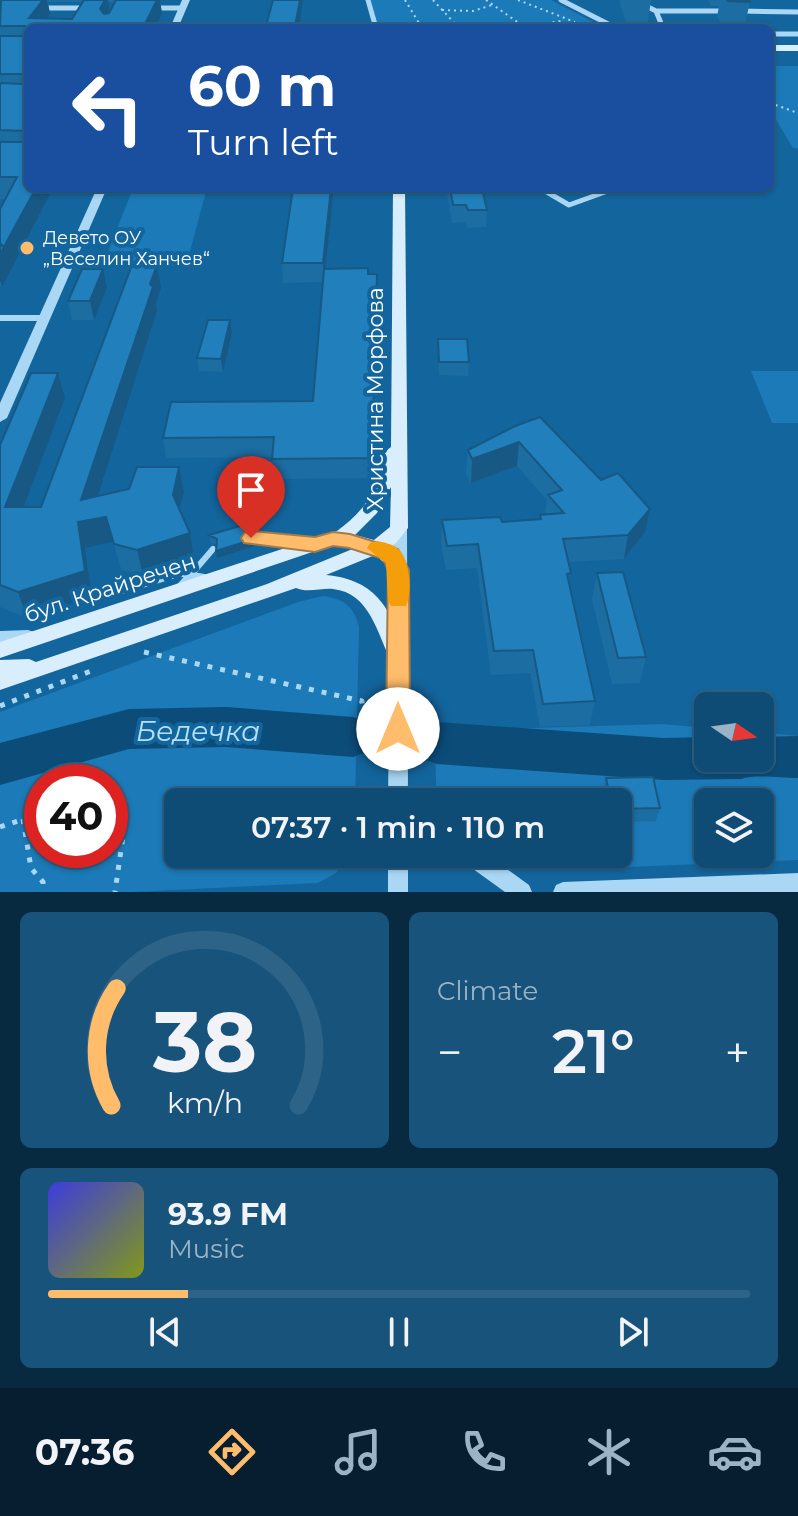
<!DOCTYPE html>
<html lang="en">
<head>
<meta charset="utf-8">
<style>
  :root { --surface:#0e4c76; --page:#17537b; --text:#f1f3f6; --muted:#9bb4c5; --line:#2e6388; --accent:#ffbd6c }
  body { margin:0; font-family:Montserrat,sans-serif; background:var(--page); color:var(--text); height:100vh; display:flex; flex-direction:column; font-size:30px; white-space:nowrap }
  * { box-sizing:border-box; margin:0 }
  p { font-size:26px; color:var(--muted) }
  .icon { flex:none; width:44px; height:44px; fill:none; stroke:currentColor; stroke-width:2; stroke-linecap:round; stroke-linejoin:round }
  .map { position:relative; height:892px; overflow:hidden }
  .side { display:flex; flex-direction:column; gap:20px; padding:20px; background:#082a41; flex:1 }
  .side>* { flex:none }
  .hud { position:absolute; left:24px; top:24px; width:750px; height:168px; border-radius:12px; box-shadow:0 2px 6px #0004,0 0 0 2px var(--line); background:#1a4fa0; color:#fff; overflow:hidden }
  .needle { width:52px; rotate:103deg }
  .fabs { position:absolute; left:694px; top:692px; display:grid; gap:16px }
  .fabs a { display:grid; place-items:center; width:80px; height:80px; border-radius:12px; background:var(--surface); box-shadow:0 2px 6px #0004,0 0 0 2px var(--line); font-size:40px }
  .speed { position:absolute; left:24px; top:764px; display:flex; gap:16px; font-size:40px; font-weight:700; text-align:center }
  .speed>* { display:grid; place-content:center; width:104px; height:104px; border-radius:50%; background:var(--surface); box-shadow:0 2px 6px #0004,0 0 0 2px var(--line); line-height:1 }
  .speed .limit { border:12px solid #d22; background:#fff; color:#111 }
  .pin { position:absolute; display:grid; place-items:center; width:68px; height:68px; color:#fff; margin:-82px -34px; border-radius:50% 50% 50% 0; rotate:-45deg; box-shadow:0 0 8px #0007 }
  .pin .icon { rotate:45deg }
  .me { position:absolute; width:88px; margin:-44px; rotate:0deg; stroke-linejoin:round; filter:drop-shadow(0 0 6px #0008) }
  .turn { display:flex; align-items:center; gap:28px; height:168px; padding:0 32px; font-size:36px }
  .turn .icon { width:104px; height:104px; stroke-width:2.5 }
  .turn b { display:block; font-size:56px; line-height:68px }
  .big { font-size:60px; font-weight:600; line-height:1.1 }
  .side .tile { flex:1; display:flex; flex-direction:column; justify-content:center; gap:12px; min-width:0; padding:0 28px; border-radius:12px; background:var(--page) }
  .side .dial { align-items:center; gap:0 }
  .dial svg { height:208px; overflow:visible; fill:none; stroke:var(--line); stroke-width:7; stroke-linecap:round; text-anchor:middle }
  .dial text { fill:var(--text); stroke:none }
  .song { display:flex; align-items:center; gap:24px }
  .cover { width:96px; height:96px; border-radius:12px; background:linear-gradient(135deg,hsl(240 70% 55%),hsl(70 70% 35%)) }
  .played { height:8px; border-radius:4px; background:linear-gradient(90deg,var(--accent) 20%,var(--line) 20%) }
  .keys { display:flex; justify-content:space-around; direction:ltr }
  .heat { display:flex; justify-content:space-between; align-items:center; font-size:44px; direction:ltr }
  .side .tiles { flex:1; display:grid; gap:20px; grid-template-columns:1fr 1fr }
  .tile:last-child { grid-column:span 2 }
  .trip { position:absolute; left:164px; top:788px; width:468px; height:80px; border-radius:12px; background:var(--surface); box-shadow:0 2px 6px #0004,0 0 0 2px var(--line); font-weight:600; line-height:80px; text-align:center }
  .tab-bar { display:flex; height:128px; justify-content:space-around; align-items:center; background:#061e2f; color:var(--muted) }
  .tab-bar .icon { width:56px; height:56px }
  .tab-bar .selected { color:var(--accent) }
  .tab-bar b { font-size:36px; color:var(--text) }
  .map>svg:first-child { display:block }
  .green { fill:#1b7ab7; fill-rule:evenodd }
  .lines { fill:none; stroke-linecap:round; stroke-linejoin:round }
  .river { fill:#0c4c79; fill-rule:evenodd }
  .path-far1 { stroke:#a9d7f4; stroke-width:2; stroke-dasharray:2 4; stroke-linecap:butt }
  .path { stroke:#a9d7f4; stroke-width:5; stroke-dasharray:5 8; stroke-linecap:butt }
  .service-far3 { stroke:#a9d7f4; stroke-width:4 }
  .service-far2 { stroke:#a9d7f4; stroke-width:5 }
  .service-far1 { stroke:#a9d7f4; stroke-width:6 }
  .service { stroke:#a9d7f4; stroke-width:8 }
  .minor-far1 { stroke:#a9d7f4; stroke-width:5 }
  .minor { stroke:#a9d7f4; stroke-width:6 }
  .tertiary { fill:#a9d7f4; fill-rule:evenodd }
  .secondary { fill:#d8eefd; fill-rule:evenodd }
  .wall { fill:#1c6da2; fill-rule:evenodd }
  .shaded-wall { fill:#175984 }
  .building { fill:#217fbc; stroke:#175984; stroke-width:2 }
  .route { fill:#ffbd6c; stroke:#a67b46; stroke-width:2 }
  .slow { fill:#f59e0b }
  .poi-dot { fill:#ffbd6c; stroke:#13659d; stroke-width:3 }
  .labels { text-anchor:middle; dominant-baseline:central; stroke-width:8; stroke-linejoin:round; paint-order:stroke }
  .far-poi-label { font-size:18px; fill:#fff; stroke:#13659d; text-anchor:start }
  .street-label { font-size:22px; fill:#fff; stroke:#13659d }
  .near-water-label { font-size:28px; font-style:italic; fill:#b5e0fa; stroke:#13659d }
</style>
</head>
<body>
<div class="map">
<svg width="798" height="892" viewBox="0 0 798 892">
  <rect width="100%" height="100%" fill="#13659d"/>
  <path class="green" d="M367,0H551L605,28H376Z
    M770,66H798V148H793L770,110Z
    M133,188H207L186,266L102,267Z
    M751,371H798V423H772Z
    M323,596C344,599 354,606 359,627L355,802H178V854H350L336,873L318,883L132,892H0V712L298,602ZM42,782H110V850H42Z
    M662,724L708,728V758H760V732L798,736V860L552,870L523,854H618V802H456L436,786L435,731ZM708,802H760V854H708Z"/>
  <g class="lines">
    <path class="river" d="M226,707L353,717L370,723L377,737L370,751L353,757L226,747L129,749L0,785V743L129,709Z
      M437,722L664,738L708,737V758H760V737L798,736V778C782,778 754,774 741,779L664,780L437,764L420,758L413,743L420,728Z"/>
    <path class="path-far1" d="M405,0L422,28
      M433,0L459,28
      M486,0L526,28
      M518,0L575,22
      M442,10L473,11L492,5
      M517,28L561,21
      M770,103L798,113"/>
    <path class="path" d="M144,652L362,701L364,716L380,717
      M0,706L91,671
      M110,804L129,803
      M113,804L125,822L115,892
      M23,819L31,868L43,882V892
      M0,827L42,813"/>
    <path class="service-far3" d="M770,130V137"/>
    <path class="service-far2" d="M540,188L569,205L616,188"/>
    <path class="service-far1" d="M251,538L308,544
      M166,577L178,573L197,577
      M189,577L213,549"/>
    <path class="service" d="M187,575L204,578
      M181,586L191,575
      M119,591L172,575"/>
    <path class="minor-far1" d="M368,0L376,28
      M561,0L616,28
      M634,0L656,11H727
      M40,8H86
      M152,8H183
      M656,11L663,28
      M740,11L798,12
      M770,34H798"/>
    <path class="minor" d="M0,318H45"/>
    <path class="tertiary" d="M182,0H190L178,28H170Z
      M97,188H107L7,418L0,422V403Z
      M399,523L404,524L407,528L408,802H388L391,528L394,524Z
      M28,630L34,632L36,637L34,642L0,645V631Z
      M388,854H408V892H388Z
      M459,854H486L529,885L532,892H505L462,861Z
      M798,873V892H553L556,885L563,882Z"/>
    <path class="secondary" d="M770,45H798V51H770Z
      M393,188H405L408,528L396,543L390,547L400,557L407,570L404,575H392L387,565L375,555L326,575C379,580 390,611 408,655L405,661L398,663L391,661C377,633 370,593 333,589C321,588 307,593 296,588L0,690V660L29,659L36,662L267,584L355,548L333,545L0,658V642L337,531C349,522 361,512 368,499C376,485 378,455 391,447ZM391,487L390,527L374,540L355,535L377,513Z"/>
  </g>
  <path class="wall" d="M0,0H160L162,14L28,28V188L2,287H0V209L5,199H0ZM48,2H82L72,19H46L50,14ZM108,2H115L110,11Z
    M273,0L299,28H267Z
    M620,0H651L648,22H626L620,5Z
    M708,0H749L750,2L744,28L723,27L717,17L719,6H711Z
    M293,188H334L325,269L368,274L377,292L372,478L274,479L272,457L166,458L163,438L313,401L323,282L283,283L282,263Z
    M446,188H482L487,210L486,227L467,228L466,222L452,223Z
    M107,288L94,320H72L68,301Z
    M161,288L156,303L157,311L97,496L129,489L179,467L184,492L180,511L190,533L194,558L143,575L121,569L113,542L85,548L92,597L27,618L0,607V445L65,398L23,507H41Z
    M230,320L232,333L223,372L199,371L197,358Z
    M438,339L469,362L468,376L439,375Z
    M515,426L645,532L624,559L568,562L569,583L595,701L590,725L540,727L530,673L491,675L477,568L446,570L441,544L442,520L502,522L539,520L540,515L545,514L547,500L517,466L471,483L466,474L468,450Z
    M248,530L247,535L255,546L217,558L216,545L210,542L209,535Z
    M597,573L646,657L640,683L612,684L592,599Z
    M606,778L660,808L656,821L618,822V802H605L602,792Z"/>
  <path class="shaded-wall" d="M43,0H47L50,14L40,28L29,18Z
    M105,0H108L110,14L103,27L100,9Z
    M157,0H160L162,14L155,28H142Z
    M300,0H303L299,28H295Z
    M36,188H53L2,287L0,280V254Z
    M331,188H334L324,282L323,263Z
    M157,265L161,288L156,303L157,311L90,520L106,517L113,542L85,548L92,597L27,618L18,592L78,522L81,500Z
    M103,269L107,288L94,320L90,301Z
    M377,274V292L372,478V458Z
    M230,320L232,333L223,372L221,359Z
    M58,373L65,398L14,532L5,507Z
    M519,442L517,466L471,483L472,459Z
    M179,467L184,492L177,521L173,495Z
    M650,509L645,532L624,559L628,535Z
    M190,533L194,558L143,575L137,550Z
    M254,539L255,546L217,558L216,551Z"/>
  <path class="building" d="M1,0H43L29,18L72,19L84,0H105L100,9L104,14L109,13L116,0H157L143,28H28V29L25,26H0Z
    M273,0H300L295,26H266Z
    M727,0H749L750,2L728,1Z
    M28,32V77L24,74H0V36H24Z
    M28,79V188H36L0,254V246H3L0,243V209L17,177H0V142H23L25,131L0,130V83L24,84Z
    M293,188H331L323,263H282Z
    M450,188H482L487,210H468L466,205H453Z
    M132,265H157L150,284L153,287L81,500L129,489L137,467H179L173,495L190,533L137,550L114,544L106,517L78,522L85,571L18,592L0,585V445L31,373H58L5,507H41Z
    M368,268V274H377L372,458L272,459L274,437L163,438L171,402L313,401L324,269Z
    M82,269H103L90,301H68Z
    M208,320H230L221,359L197,358Z
    M438,339H467L469,362H439Z
    M540,417L601,480L618,473L650,509L628,535L563,539L571,573L567,574L595,701L543,704L533,650L494,651L478,544L447,546L442,520L500,517L502,522L541,519L540,515L564,513L548,495L562,490L519,442L472,459L468,450L515,426Z
    M247,524L245,534L254,539L216,551L217,539L209,535Z
    M623,572L646,657L618,658L597,573Z
    M653,777L660,808L618,809V802H611L606,778Z"/>
  <path class="route" d="M251,531L315,537L333,532L350,534L398,549L409,570L410,729L407,736L398,739L390,736L386,729L388,570L383,559L349,548L333,546L315,552L244,543L241,538L244,533Z"/>
  <path class="slow" d="M377,541C383,542 392,544 397,548C410,557 413,593 406,606H391L388,601L386,563L367,548L370,543Z"/>
  <circle class="poi-dot" cx="27" cy="248" r="8"/>
  <g class="labels">
    <g class="far-poi-label">
      <text x="43" y="238">Девето ОУ<tspan x="43" dy="21">„Веселин Ханчев“</tspan></text>
    </g>
    <g class="street-label">
      <text transform="translate(375 399) rotate(-90)">Христина Морфова</text>
      <text transform="translate(110 588) rotate(-18)">бул. Крайречен</text>
    </g>
    <g class="near-water-label">
      <text x="198" y="731">Бедечка</text>
    </g>
  </g>
</svg>
<div class="fabs">
<a><svg class="needle" viewBox="-14 -14 28 28"><path d="M0-13l5 13h-10z" fill="#e53935"/><path d="M0 13l5-13h-10z" fill="#9bb4c5"/></svg></a>
<a><svg class="icon" aria-label="layers" viewBox="0 0 24 24"><path d="M12 4l9 5-9 5-9-5zM3 14l9 5 9-5"/></svg></a>
</div>
<div class="speed"><div class="limit">40</div></div>
<div class="pin" style="left:251px;top:538px;background:#d93025"><svg class="icon" aria-label="arrive" viewBox="0 0 24 24"><path d="M6 21V4h12l-3 4 3 4H6"/></svg></div>
<svg class="me" style="left:398px;top:729px" viewBox="-20 -20 40 40"><circle r="19" fill="#fff"/><path d="M0-13L10 11 0 6-10 11z" fill="#ffbd6c"/></svg>
<div class="trip">07:37 · 1 min · 110 m</div>
<div class="hud">
<div class="turn"><svg class="icon" aria-label="left" viewBox="0 0 24 24"><path d="M17 20v-9H6M10 6l-5 5 5 5"/></svg><div><b>60 m</b>Turn left</div></div>
</div>
</div>
<section class="side">
<div class="tiles">
<div class="tile dial"><svg viewBox="0 0 100 80">
<path d="M14 69A42 42 0 1 1 86 69"/>
<path d="M14 69A42 42 0 0 1 16 24" stroke="#ffbd6c"/>
<text x="50" y="56" font-size="32" font-weight="700">38</text>
<text x="50" y="72" font-size="11">km/h</text>
</svg></div>
<div class="tile"><p>Climate</p>
<div class="heat"><a>−</a><b class="big">21°</b><a>+</a></div>
</div>
<div class="tile">
<div class="song"><i class="cover"></i><div><b>93.9 FM</b><p>Music</p></div></div>
<div class="played"></div>
<div class="keys"><svg class="icon" aria-label="previous" viewBox="0 0 24 24"><path d="M18 5L8 12l10 7zM5 5v14"/></svg><svg class="icon" aria-label="pause" viewBox="0 0 24 24"><path d="M8 5v14M16 5v14"/></svg><svg class="icon" aria-label="next" viewBox="0 0 24 24"><path d="M6 5l10 7-10 7zM19 5v14"/></svg></div>
</div>
</div>
</section>
<nav class="tab-bar">
<b>07:36</b>
<svg class="icon selected" aria-label="directions" viewBox="0 0 24 24"><path d="M12 3l9 9-9 9-9-9zM9 14v-3h6M13 9l2 2-2 2"/></svg>
<svg class="icon" aria-label="music" viewBox="0 0 24 24"><path d="M9 18V5l10-2v13"/><circle cx="6" cy="18" r="3"/><circle cx="16" cy="16" r="3"/></svg>
<svg class="icon" aria-label="phone" viewBox="0 0 24 24"><path d="M5 4h4l2 5-3 2q2 4 5 5l2-3 5 2v4C11 20 4 13 5 4z"/></svg>
<svg class="icon" aria-label="climate" viewBox="0 0 24 24"><path d="M12 3v18M4 7l16 10M4 17L20 7"/></svg>
<svg class="icon" aria-label="car" viewBox="0 0 24 24"><path d="M5 17H2v-5l4-1 3-4h7l3 4 3 1v5h-3M9 17h6M6 11h13"/><circle cx="7" cy="17" r="2"/><circle cx="17" cy="17" r="2"/></svg>
</nav>
</body>
</html>
